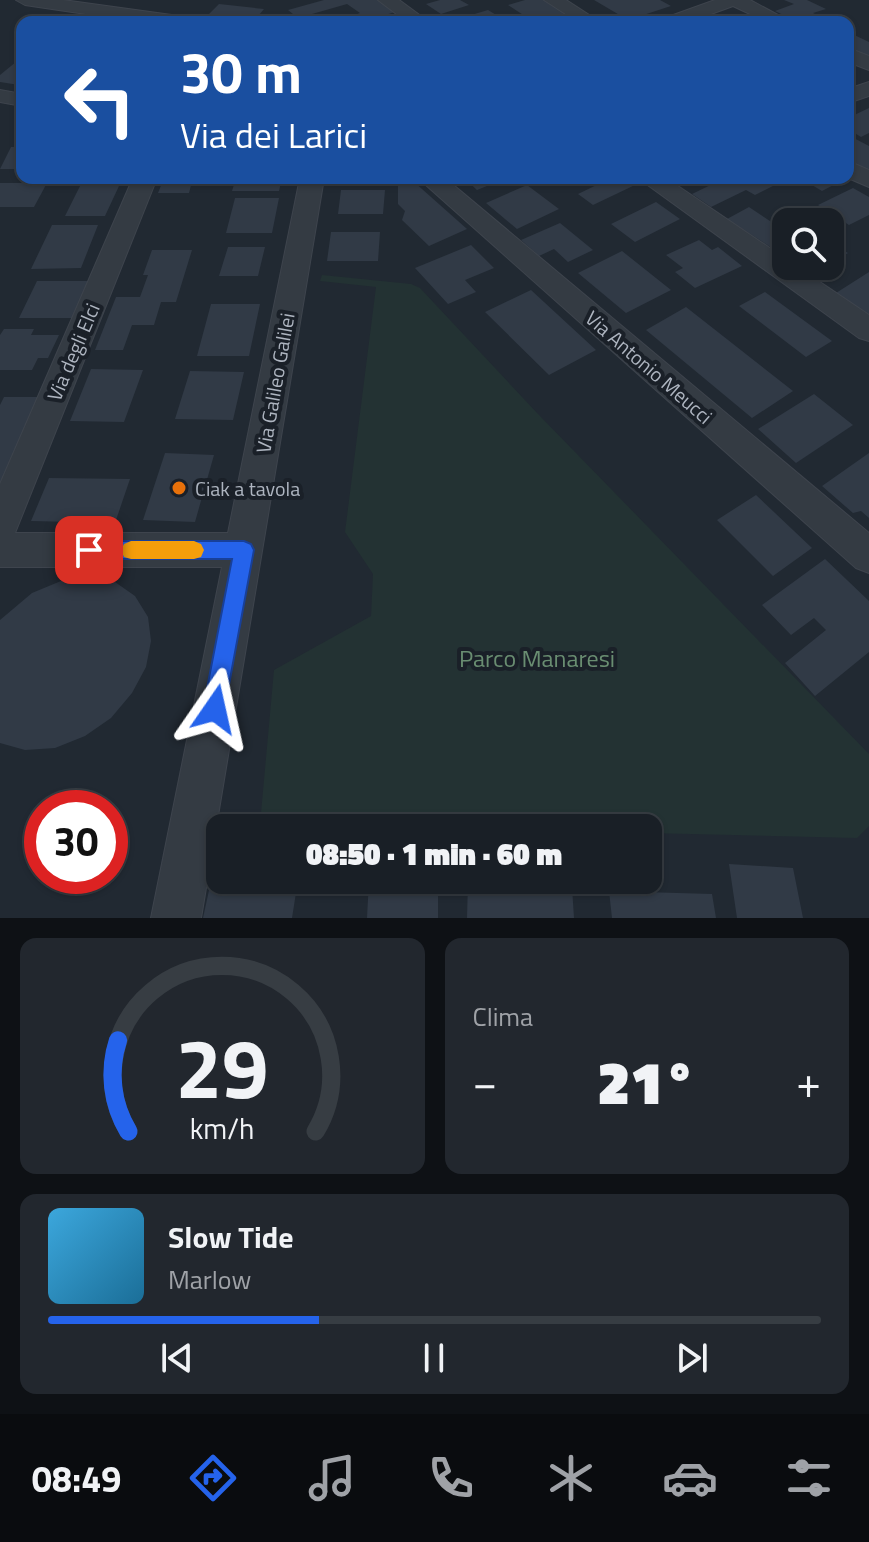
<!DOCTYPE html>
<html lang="it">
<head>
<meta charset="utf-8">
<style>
  :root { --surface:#191f26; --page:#22272e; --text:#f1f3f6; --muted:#9fa2a7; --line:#373d43; --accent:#2563eb }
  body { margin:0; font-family:"Titillium Web",sans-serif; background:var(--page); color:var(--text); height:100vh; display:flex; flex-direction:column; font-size:30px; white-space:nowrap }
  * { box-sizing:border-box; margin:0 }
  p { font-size:26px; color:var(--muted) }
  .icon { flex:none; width:44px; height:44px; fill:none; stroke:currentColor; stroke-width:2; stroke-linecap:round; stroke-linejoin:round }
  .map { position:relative; height:918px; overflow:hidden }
  .details { display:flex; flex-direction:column; gap:20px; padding:20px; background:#0e1115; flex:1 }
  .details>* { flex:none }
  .hud { position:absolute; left:16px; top:16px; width:838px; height:168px; border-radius:16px; box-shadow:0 2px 6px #0004,0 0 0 2px var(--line); background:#1a4fa0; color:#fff; overflow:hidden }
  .buttons { position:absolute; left:772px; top:208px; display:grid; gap:16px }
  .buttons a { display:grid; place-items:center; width:72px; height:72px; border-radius:16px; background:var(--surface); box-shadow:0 2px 6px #0004,0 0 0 2px var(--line); font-size:40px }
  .speed { position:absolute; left:24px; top:790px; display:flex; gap:16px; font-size:40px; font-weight:700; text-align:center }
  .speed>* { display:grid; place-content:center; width:104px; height:104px; border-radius:50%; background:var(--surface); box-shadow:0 2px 6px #0004,0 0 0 2px var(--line); line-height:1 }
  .speed .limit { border:12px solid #d22; background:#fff; color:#111 }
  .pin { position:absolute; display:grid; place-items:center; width:68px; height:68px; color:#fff; margin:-34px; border-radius:16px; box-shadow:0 4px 12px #0006 }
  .me { position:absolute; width:88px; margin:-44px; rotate:11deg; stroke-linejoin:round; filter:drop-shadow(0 0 6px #0008) }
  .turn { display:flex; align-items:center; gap:28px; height:168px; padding:0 32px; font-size:36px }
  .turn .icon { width:104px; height:104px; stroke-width:2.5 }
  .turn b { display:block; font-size:56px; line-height:68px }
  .big { font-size:60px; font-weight:800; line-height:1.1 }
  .details .widget { flex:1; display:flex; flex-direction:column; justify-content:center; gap:12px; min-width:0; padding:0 28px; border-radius:16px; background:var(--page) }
  .details .dial { align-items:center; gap:0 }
  .dial svg { height:208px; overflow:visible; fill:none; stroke:var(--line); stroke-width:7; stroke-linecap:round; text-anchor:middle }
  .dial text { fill:var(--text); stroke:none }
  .song { display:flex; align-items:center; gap:24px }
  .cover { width:96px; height:96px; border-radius:12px; background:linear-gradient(135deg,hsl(200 70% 55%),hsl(200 70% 35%)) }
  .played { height:8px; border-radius:4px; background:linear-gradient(90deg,var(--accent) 35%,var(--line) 35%) }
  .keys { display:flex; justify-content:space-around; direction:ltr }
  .heat { display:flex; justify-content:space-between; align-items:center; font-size:44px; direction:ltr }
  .details .tiles { flex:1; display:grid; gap:20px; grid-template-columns:1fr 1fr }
  .widget:last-child { grid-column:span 2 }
  .trip { position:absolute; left:206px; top:814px; width:456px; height:80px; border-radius:16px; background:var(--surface); box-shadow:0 2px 6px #0004,0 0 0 2px var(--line); font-weight:800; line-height:80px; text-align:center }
  .dock { display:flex; height:128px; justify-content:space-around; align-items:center; background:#0a0c0f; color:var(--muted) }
  .dock .icon { width:56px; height:56px }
  .dock .selected { color:var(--accent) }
  .dock b { font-size:36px; color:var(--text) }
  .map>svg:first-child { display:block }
  .green { fill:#233233 }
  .building { fill:#313a46 }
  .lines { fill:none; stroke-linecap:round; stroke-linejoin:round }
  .minor-casing { stroke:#3e444d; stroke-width:2 }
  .minor { fill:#343b43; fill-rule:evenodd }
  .route { fill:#2563eb; stroke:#184099; stroke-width:2 }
  .slow { fill:#f59e0b }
  .food-dot { fill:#e8710a; stroke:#1a2028; stroke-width:3 }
  .labels { text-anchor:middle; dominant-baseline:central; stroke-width:8; stroke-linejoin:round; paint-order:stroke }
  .street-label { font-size:20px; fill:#aeb5c0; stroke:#1a2028 }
  .poi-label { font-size:20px; fill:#aeb5c0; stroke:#1a2028; text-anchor:start }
  .near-park-label { font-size:24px; fill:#698d71; stroke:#1a2028 }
</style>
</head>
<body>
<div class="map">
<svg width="869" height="918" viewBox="0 0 869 918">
  <rect width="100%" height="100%" fill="#212932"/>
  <path class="green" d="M322,275L411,284L420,288L538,414L869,754V826L857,838L648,833V828L260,824L274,670L371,616L373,574L345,532L376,287L320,281Z"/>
  <path class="building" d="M324,0H378L395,12L363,22H335L360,13L347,4L298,18L288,10Z
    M440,0H460L469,5L441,14L426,4Z
    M525,0H550L587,22H534L508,5Z
    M594,0H660L671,6L628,20Z
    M784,0H807L826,9L813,13L831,22H798L775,11L794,4Z
    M219,4L264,9L254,21L207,16Z
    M488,10L508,22H451V21Z
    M33,14L83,20V22H23Z
    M848,32L869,42V57L848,47Z
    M22,57V82L19,85L0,82V75Z
    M869,108V133L861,137L848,129V118Z
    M848,135L869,146V172L848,160Z
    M11,147H22V169H0Z
    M164,178H193L189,193H158Z
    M236,178H282L279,191H232Z
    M464,178H507L477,190Z
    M611,178H625L635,185L593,205L578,194Z
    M725,178H789L755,195L746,190L711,207L692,194Z
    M800,178H842L845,179L822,191Z
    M413,181L467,229L429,246L402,220L405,211L398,204V186Z
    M0,183H47L34,207H0Z
    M527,185L559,209L517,229L486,203Z
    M80,186H119L105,216H65Z
    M853,188L869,197V215L849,225L818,205Z
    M341,190H385L383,214H338Z
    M235,198H279L272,233H226Z
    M656,202L680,219L635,242L611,224Z
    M749,207L773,223L787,215L798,222H786V257L727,219Z
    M560,223L593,250L568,262L554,249L539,256L521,240Z
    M52,225H98L81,268L31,269Z
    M331,232H380L378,261H327Z
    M699,240L712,250L718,247L742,266L695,288L675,272L683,268L666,255Z
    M830,242L848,253L830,264Z
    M471,245L494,268L465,280L476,292L448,304L415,268Z
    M228,247H265L258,276H219Z
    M152,250H192L176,302H161L154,325H132L123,350H95L116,297H140L148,275H143Z
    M622,251L671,290L626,313L578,273Z
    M869,272V314L836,293Z
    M37,281H88L72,318H19Z
    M531,290L596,350L549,375L485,312Z
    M765,292L832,341L806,357L739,306Z
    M211,304H260L249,356H197Z
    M686,307L793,391L752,418L646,330Z
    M4,329H34L31,335H59L48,358H38L32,370H0V335Z
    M91,369L143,370L124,422L70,421Z
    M190,371L244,372L233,420L175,419Z
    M814,394L853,425L796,463L758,429Z
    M4,397H41L0,489V405Z
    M165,453L214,455L195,522L143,520Z
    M869,453V518L861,511L853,513L822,486Z
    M49,478L130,479L115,523L31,521Z
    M756,495L812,548L773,576L717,520Z
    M825,559L869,601V652L815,696L785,663L826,630L814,618L791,635L762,605Z
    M89,577L115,582L135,596L148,617L151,641L146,667L132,693L111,718L85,736L55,748L25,750L0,743V620L32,593L61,581Z
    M219,844L220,880H298L292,918H203Z
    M729,864L793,868L803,918H737Z
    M369,880H438V918H367Z
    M468,882L572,887L574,918H467Z
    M609,891L712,894L716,918H612Z"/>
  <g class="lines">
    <g class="minor-casing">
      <path id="minor" d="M16,0H63L179,16L188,22H140L25,5Z
        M378,0H399L429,22H407Z
        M544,0H566L600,22H578Z
        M715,0H750L791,22H767L733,6L689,22H663L665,18Z
        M848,48L869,56V70L848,62Z
        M869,82V96L848,103V89Z
        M0,90L22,94V106L0,102Z
        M848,161L869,170V187L848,178Z
        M133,178H157L15,533H228L300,178H324L201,918H151L222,567H0V484Z
        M418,178H445L869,533V573L856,568Z
        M638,178H666L786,259V266H796L869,315V341L859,338Z"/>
    </g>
    <use href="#minor" class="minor"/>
  </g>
  <path class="route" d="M89,541H244L251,544L254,550L223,717L215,720L207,717L203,709L232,559H89L82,557L79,550L82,544Z"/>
  <path class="slow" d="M131,541H194L201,544L204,550L201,557L194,559H131L124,557L121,550L124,544Z"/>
  <circle class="food-dot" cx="179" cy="488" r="8"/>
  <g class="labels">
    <g class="street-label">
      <text transform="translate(73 352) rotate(-67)">Via degli Elci</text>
      <text transform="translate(649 367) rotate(41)">Via Antonio Meucci</text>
      <text transform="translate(275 383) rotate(-80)">Via Galileo Galilei</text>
    </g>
    <g class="poi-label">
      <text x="195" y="488">Ciak a tavola</text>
    </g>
    <g class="near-park-label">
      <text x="537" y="658">Parco Manaresi</text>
    </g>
  </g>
</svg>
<div class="buttons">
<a><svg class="icon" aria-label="search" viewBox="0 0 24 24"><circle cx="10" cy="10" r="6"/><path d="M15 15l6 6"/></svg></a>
</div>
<div class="speed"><div class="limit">30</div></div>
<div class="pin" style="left:89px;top:550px;background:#d93025"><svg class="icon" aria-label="arrive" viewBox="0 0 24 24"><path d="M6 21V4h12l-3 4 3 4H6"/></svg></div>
<svg class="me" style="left:215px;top:709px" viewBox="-20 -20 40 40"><path d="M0-17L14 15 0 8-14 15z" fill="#2563eb" stroke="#fff" stroke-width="4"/></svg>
<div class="trip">08:50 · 1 min · 60 m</div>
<div class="hud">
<div class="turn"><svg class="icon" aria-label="left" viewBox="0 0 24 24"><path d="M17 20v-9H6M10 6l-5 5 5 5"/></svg><div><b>30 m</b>Via dei Larici</div></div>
</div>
</div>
<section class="details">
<div class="tiles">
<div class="widget dial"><svg viewBox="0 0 100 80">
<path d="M14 69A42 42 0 1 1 86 69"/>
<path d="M14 69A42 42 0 0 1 10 34" stroke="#2563eb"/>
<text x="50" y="56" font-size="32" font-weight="700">29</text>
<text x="50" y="72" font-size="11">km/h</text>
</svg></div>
<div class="widget"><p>Clima</p>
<div class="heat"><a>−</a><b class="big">21°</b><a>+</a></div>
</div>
<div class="widget">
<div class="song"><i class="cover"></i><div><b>Slow Tide</b><p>Marlow</p></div></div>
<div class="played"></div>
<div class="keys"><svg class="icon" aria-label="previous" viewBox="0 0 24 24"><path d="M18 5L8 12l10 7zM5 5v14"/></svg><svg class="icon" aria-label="pause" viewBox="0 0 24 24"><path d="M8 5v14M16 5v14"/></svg><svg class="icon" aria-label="next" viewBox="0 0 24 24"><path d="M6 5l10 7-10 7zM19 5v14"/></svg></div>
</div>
</div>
</section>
<nav class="dock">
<b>08:49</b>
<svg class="icon selected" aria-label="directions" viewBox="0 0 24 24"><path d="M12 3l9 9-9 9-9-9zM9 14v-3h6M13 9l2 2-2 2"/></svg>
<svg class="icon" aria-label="music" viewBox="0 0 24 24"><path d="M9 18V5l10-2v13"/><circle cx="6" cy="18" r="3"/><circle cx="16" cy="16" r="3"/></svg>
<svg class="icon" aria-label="phone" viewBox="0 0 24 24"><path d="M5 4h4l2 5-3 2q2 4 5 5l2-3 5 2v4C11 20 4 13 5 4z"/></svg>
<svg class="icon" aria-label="climate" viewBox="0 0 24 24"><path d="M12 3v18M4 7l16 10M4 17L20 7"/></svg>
<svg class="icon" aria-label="car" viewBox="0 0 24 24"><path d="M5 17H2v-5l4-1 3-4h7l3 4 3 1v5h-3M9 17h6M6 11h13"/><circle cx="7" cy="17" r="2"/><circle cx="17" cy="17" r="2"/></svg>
<svg class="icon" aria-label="filters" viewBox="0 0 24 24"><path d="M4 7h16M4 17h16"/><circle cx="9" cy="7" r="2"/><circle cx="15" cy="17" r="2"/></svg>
</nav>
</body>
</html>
